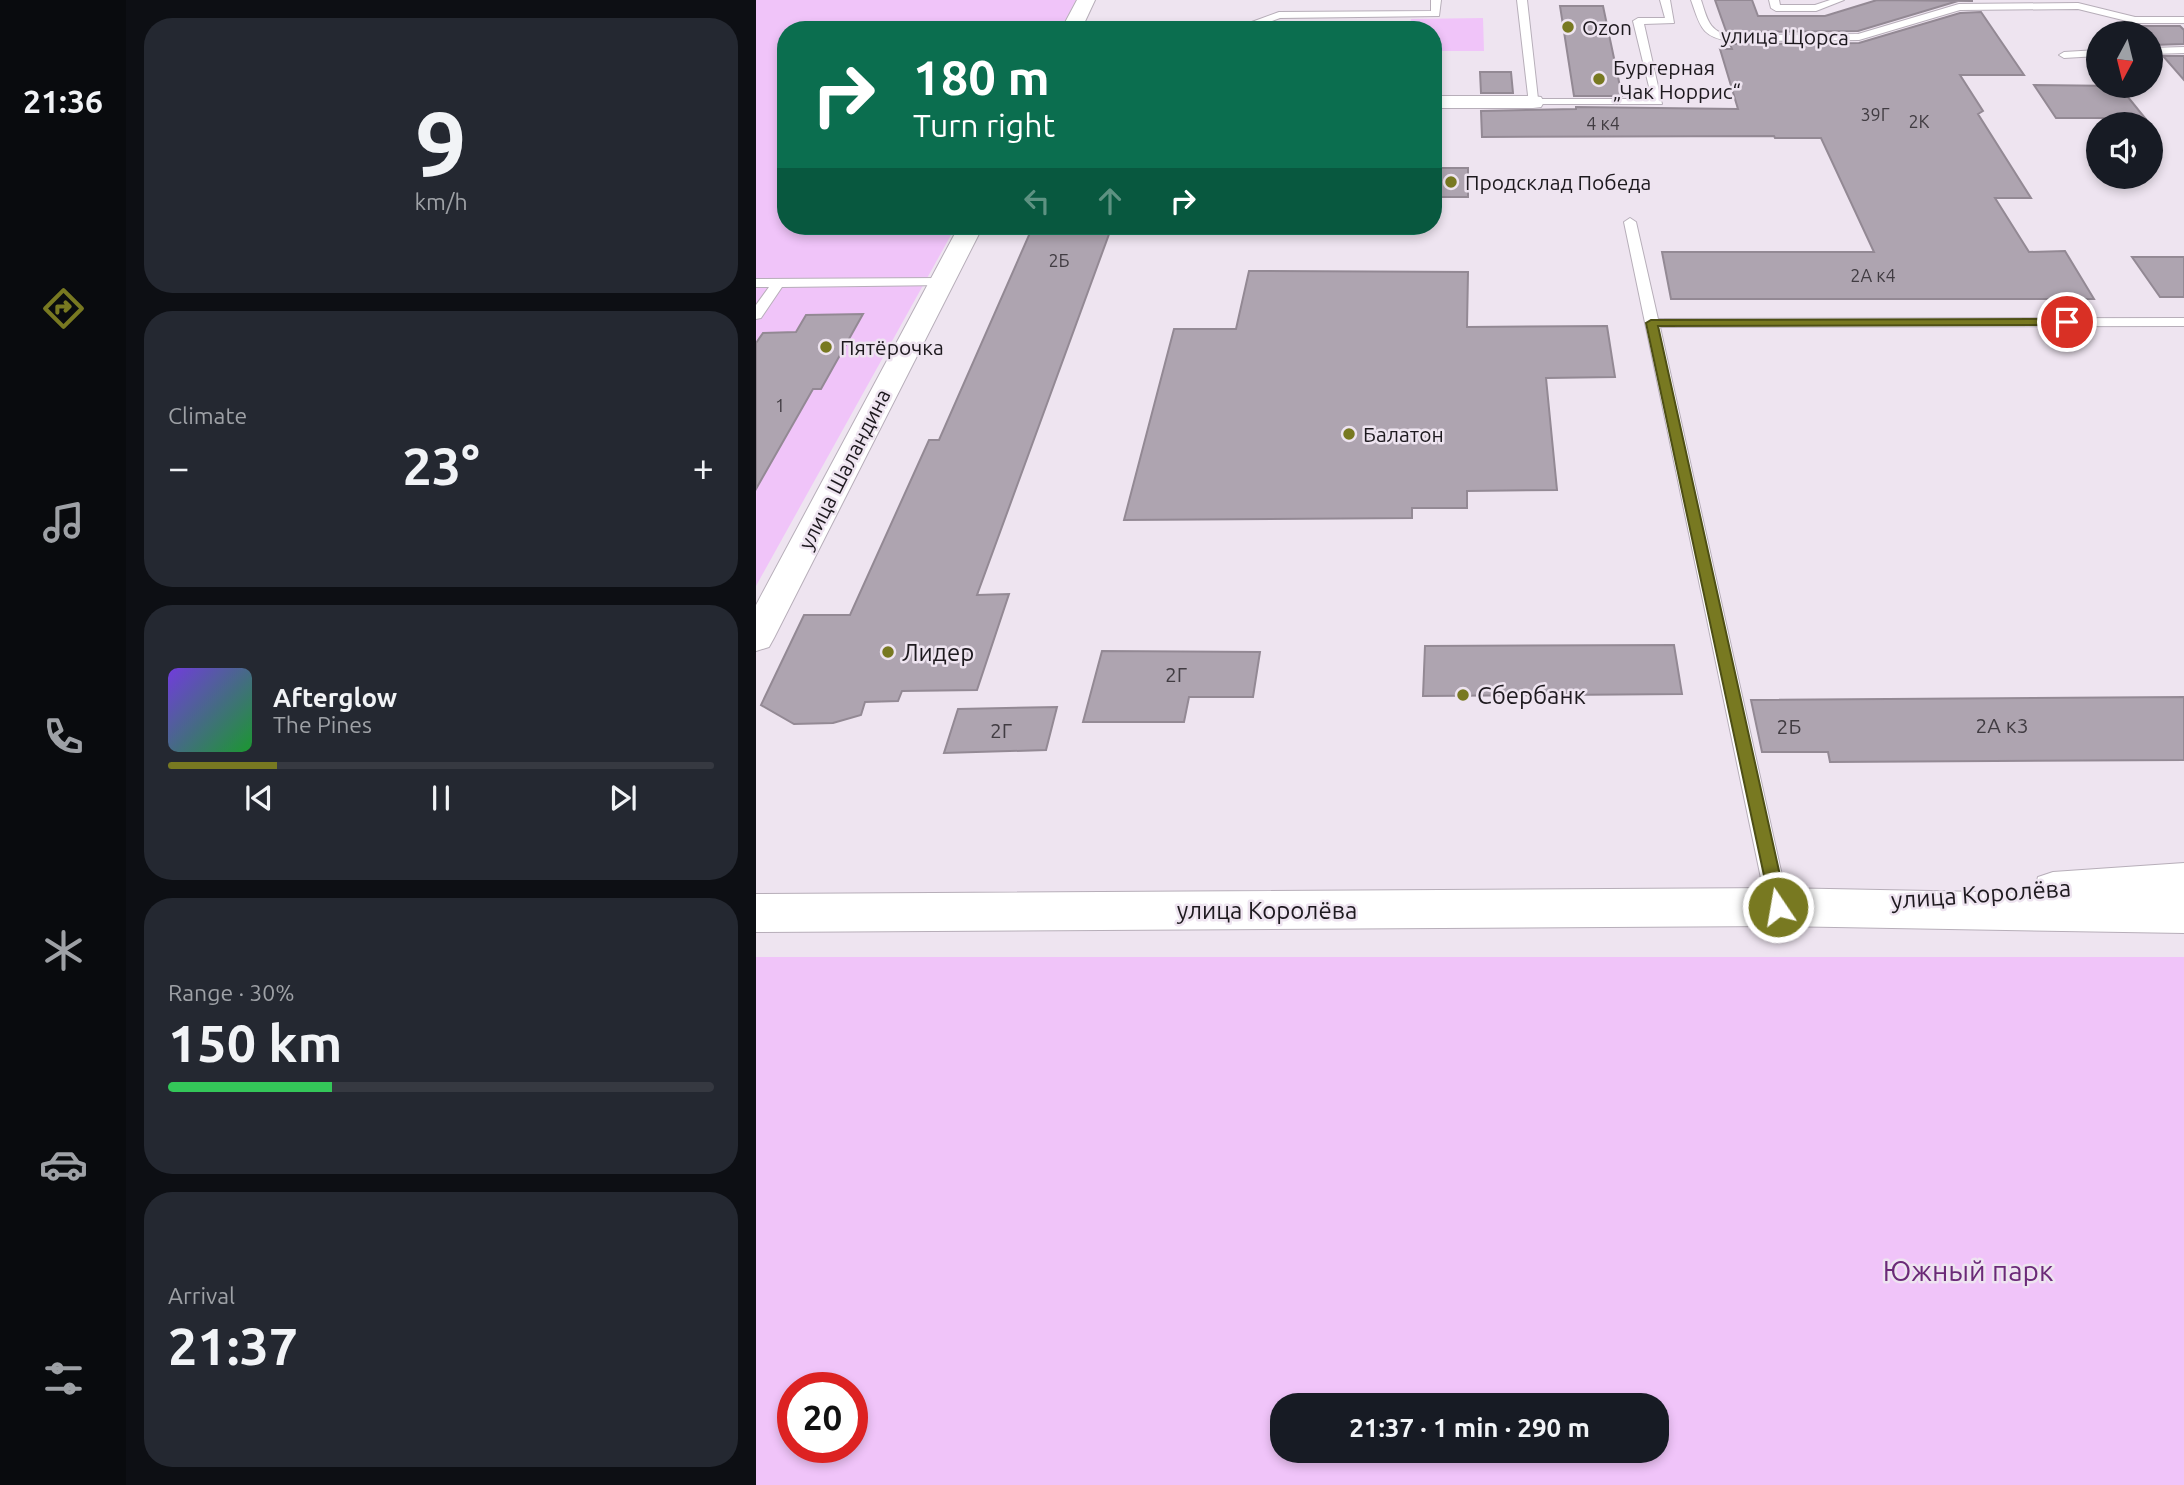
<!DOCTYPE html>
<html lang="en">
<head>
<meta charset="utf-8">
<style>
  :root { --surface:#171b24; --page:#242831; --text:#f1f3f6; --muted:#9ea1a6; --line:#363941; --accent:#787921 }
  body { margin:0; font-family:Ubuntu,sans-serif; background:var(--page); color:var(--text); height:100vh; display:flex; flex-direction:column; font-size:26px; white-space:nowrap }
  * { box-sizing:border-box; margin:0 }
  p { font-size:23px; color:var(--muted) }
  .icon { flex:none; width:38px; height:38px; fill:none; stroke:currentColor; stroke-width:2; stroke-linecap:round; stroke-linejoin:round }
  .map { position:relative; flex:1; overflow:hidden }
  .side { display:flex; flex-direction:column; gap:18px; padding:18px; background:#0d0f14; width:630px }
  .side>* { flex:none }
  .guide { position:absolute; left:21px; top:21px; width:665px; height:214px; border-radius:28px; box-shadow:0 4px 10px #0003; background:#0b6e4f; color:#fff; overflow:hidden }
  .needle { width:46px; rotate:187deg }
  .tools { position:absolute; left:1330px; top:21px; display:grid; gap:14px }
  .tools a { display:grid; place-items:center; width:77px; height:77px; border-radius:50%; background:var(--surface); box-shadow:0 4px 10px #0003; font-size:35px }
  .speed { position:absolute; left:21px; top:1372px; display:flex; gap:14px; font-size:35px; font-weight:700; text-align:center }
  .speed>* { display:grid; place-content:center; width:91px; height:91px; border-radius:50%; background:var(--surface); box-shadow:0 4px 10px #0003; line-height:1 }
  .speed .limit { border:10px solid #d22; background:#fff; color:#111 }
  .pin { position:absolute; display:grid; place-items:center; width:60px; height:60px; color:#fff; margin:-30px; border:4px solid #fff; border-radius:50%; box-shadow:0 2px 7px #0007 }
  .me { position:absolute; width:77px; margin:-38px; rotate:348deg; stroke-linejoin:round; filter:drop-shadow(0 0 5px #0008) }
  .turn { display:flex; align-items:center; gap:24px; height:147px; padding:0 21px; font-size:32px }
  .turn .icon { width:91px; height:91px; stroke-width:2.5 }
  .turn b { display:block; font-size:49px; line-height:60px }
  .lanes { display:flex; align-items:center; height:66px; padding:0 21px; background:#0003; justify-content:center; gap:35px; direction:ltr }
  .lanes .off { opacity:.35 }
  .big { font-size:52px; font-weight:700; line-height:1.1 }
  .side .widget { flex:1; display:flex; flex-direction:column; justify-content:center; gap:10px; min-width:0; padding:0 24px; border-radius:28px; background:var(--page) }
  .side .dial { align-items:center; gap:0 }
  .dial b { font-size:91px; line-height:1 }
  .song { display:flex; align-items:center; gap:21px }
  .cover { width:84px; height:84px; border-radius:10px; background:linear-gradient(135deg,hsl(260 70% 55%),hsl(130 70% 35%)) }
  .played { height:7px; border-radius:4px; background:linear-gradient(90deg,var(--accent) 20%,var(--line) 20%) }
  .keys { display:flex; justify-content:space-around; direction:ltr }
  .heat { display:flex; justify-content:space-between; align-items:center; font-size:38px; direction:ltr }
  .charge { height:10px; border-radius:5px; background:linear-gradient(90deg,#34c759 30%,var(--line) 0) }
  .trip { position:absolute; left:514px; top:1393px; width:399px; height:70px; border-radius:28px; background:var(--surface); box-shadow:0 4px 10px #0003; font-weight:700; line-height:70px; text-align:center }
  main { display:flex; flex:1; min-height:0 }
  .tab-bar { display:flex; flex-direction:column; width:126px; justify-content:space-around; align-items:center; background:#090b0e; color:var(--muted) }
  .tab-bar .icon { width:49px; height:49px }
  .tab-bar .selected { color:var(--accent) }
  .tab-bar b { font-size:32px; color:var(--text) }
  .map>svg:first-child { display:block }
  .green { fill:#f0c4f9; fill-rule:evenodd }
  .building { fill:#aea4b0; stroke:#938994; stroke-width:2 }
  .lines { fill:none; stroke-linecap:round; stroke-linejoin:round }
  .service-casing { stroke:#b7aeb9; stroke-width:2 }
  .minor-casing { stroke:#b7aeb9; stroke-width:2 }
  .tertiary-casing { stroke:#b7aeb9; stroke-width:2 }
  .service { fill:#fff; fill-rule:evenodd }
  .minor { fill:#fff; fill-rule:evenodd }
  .tertiary { fill:#fff; fill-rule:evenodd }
  .route { fill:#787921; stroke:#4e4f15; stroke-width:2 }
  .poi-dot { fill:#787921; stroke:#eee4f0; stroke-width:2.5 }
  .labels { text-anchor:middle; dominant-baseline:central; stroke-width:5; stroke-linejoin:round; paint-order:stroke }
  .far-number-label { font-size:18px; fill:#413c42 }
  .far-poi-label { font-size:21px; fill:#1d191e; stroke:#eee4f0; text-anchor:start }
  .far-street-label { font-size:21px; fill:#1d191e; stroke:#eee4f0 }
  .number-label { font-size:21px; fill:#413c42 }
  .poi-label { font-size:24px; fill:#1d191e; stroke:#eee4f0; text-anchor:start }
  .street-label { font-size:24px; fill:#1d191e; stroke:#eee4f0 }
  .near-park-label { font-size:28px; fill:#6b2a78; stroke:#eee4f0 }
</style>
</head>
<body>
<main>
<nav class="tab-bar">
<b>21:36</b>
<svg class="icon selected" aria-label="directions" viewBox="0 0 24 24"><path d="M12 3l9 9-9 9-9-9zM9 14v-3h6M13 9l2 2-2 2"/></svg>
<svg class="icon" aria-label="music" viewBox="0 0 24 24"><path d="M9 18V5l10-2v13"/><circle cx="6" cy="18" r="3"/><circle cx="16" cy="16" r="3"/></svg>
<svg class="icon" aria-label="phone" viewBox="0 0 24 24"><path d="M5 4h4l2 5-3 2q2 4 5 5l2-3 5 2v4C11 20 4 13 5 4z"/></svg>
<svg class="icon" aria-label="climate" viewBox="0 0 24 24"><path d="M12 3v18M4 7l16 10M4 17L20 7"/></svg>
<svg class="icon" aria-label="car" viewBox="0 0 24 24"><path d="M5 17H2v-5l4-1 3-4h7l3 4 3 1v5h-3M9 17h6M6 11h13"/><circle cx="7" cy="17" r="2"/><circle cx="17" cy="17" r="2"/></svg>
<svg class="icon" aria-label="filters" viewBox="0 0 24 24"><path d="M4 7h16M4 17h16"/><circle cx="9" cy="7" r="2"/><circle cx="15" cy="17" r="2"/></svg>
</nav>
<section class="side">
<div class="widget dial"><b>9</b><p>km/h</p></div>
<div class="widget"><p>Climate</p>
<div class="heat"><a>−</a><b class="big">23°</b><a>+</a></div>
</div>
<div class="widget">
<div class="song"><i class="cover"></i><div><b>Afterglow</b><p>The Pines</p></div></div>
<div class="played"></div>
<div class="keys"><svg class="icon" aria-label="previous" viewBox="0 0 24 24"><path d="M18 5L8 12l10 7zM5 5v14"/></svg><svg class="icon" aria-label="pause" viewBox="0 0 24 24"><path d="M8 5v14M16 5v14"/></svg><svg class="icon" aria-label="next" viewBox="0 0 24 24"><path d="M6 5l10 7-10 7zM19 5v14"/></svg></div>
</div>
<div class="widget"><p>Range · 30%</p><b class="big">150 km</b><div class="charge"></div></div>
<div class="widget"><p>Arrival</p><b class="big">21:37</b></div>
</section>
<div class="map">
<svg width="1428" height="1485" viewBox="0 0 1428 1485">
  <rect width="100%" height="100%" fill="#eee4f0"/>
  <path class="green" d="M0,0H320L304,30H30V226H200L0,586Z
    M727,18L728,51H677V30H654L655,19Z
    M0,957H1428V1485H0ZM37,1388H96V1447H37ZM527,1405H901V1451H527Z"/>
  <path class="building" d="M959,0H996L1002,16H1069L1121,0L1217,1H1202L1102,31L975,32L970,31Z
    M804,6H847L866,96H818Z
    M1225,12L1268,75H1204L1227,111L1222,114L1275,198H1239L1273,252L1309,251L1338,299H915L906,252H1118L1065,138H1019L1018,136L726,137L725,111L820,109V107L982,109L964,49H976L974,44L1103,43L1204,13Z
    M1379,26H1424L1428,30V44L1397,45L1395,33H1386Z
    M1407,56H1428V80Z
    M724,72H755L757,93H725Z
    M1278,85L1363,86L1389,118H1300Z
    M677,168H712V197H677Z
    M277,226H356L221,595L253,594L221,690L146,691L142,701L109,702L105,715L77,723L38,724L5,705L48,615H94L173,440H183Z
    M1376,257H1428V297H1404Z
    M493,271L712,272L711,327L851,326L859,377L790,378L801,490L711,491V508H656V518L368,520L418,329H480Z
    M107,314L65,389H57L0,489V343L7,333L40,332L50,315Z
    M918,645L926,694L667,696L669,646Z
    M346,651L504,652L497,697H433L428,722H327Z
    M1428,697V760L1074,762L1072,752H1006L995,700Z
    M301,707L290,750L188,753L202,709Z"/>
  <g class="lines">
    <g class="service-casing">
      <path id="service" d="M675,0H685L683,16L524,18L500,27L499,30H489L493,23L523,12L675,11Z
        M761,0H771L782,99H896L877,21L882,18H909L904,0H914L918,23L888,24L906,104H773Z
        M935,0H945C951,18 953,33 975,35L1102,34L1203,4L1322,3L1379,17H1428V23H1379L1322,9L1204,10L1103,40L975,41C945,38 944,25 935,0Z
        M1013,0H1023L1024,5H1059L1074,0H1088L1060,11H1020L1015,8Z
        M1428,47V53L1395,54V48Z
        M1342,50V56L1308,58L1303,55L1308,52Z
        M874,218L880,222L902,319L1428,318V326L904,327L1033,907L1030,914L1022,916L1014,914L1011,907L868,222Z
        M185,278L190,279V285L26,287L5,318L0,319V305L13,287H0V279Z"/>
    </g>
    <g class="minor-casing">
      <path id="minor" d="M321,0H339L325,30H305Z
        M677,96H777L785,97L788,102L785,107L777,108H677Z
        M203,226H227L18,638L13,647L0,651V605Z"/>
    </g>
    <g class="tertiary-casing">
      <path id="tertiary" d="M1428,863V933L1022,926L0,932V894L1022,888L1277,893L1282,877L1297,872Z"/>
    </g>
    <use href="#service" class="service"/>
    <use href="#minor" class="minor"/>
    <use href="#tertiary" class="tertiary"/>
  </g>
  <path class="route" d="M1311,319L1315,320V325L902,326L1031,907L1028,913L1022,915L1016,913L890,323L895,320Z"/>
  <g class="poi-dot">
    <circle cx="812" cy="27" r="7"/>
    <circle cx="843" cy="79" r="7"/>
    <circle cx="695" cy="182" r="7"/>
    <circle cx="70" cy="347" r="7"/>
    <circle cx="593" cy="434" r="7"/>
    <circle cx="132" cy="652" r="7"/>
    <circle cx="707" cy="695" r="7"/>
  </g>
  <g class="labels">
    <g class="far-number-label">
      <text x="1119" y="114">39Г</text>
      <text x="1163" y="121">2К</text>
      <text x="847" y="123">4 к4</text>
      <text x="303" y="260">2Б</text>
      <text x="1117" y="275">2А к4</text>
      <text x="24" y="405">1</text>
    </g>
    <g class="far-poi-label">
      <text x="826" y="27">Ozon</text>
      <text x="857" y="67">Бургерная<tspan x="857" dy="24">„Чак Норрис“</tspan></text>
      <text x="709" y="182">Продсклад Победа</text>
      <text x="84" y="347">Пятёрочка</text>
      <text x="607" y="434">Балатон</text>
    </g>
    <g class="far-street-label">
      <text transform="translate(1029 36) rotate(1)">улица Щорса</text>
      <text transform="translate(88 469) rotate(-63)">улица Шаландина</text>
    </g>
    <g class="number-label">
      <text x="420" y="674">2Г</text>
      <text x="1246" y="725">2А к3</text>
      <text x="1033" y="726">2Б</text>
      <text x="245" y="730">2Г</text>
    </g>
    <g class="poi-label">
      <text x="146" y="652">Лидер</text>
      <text x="721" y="695">Сбербанк</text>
    </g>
    <g class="street-label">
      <text transform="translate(1225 894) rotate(-4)">улица Королёва</text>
      <text x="511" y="910">улица Королёва</text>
    </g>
    <g class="near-park-label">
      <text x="1212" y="1270">Южный парк</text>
    </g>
  </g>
</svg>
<div class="tools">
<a><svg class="needle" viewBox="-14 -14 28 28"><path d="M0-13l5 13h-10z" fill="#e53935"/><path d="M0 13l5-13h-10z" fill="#9ea1a6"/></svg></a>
<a><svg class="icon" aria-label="sound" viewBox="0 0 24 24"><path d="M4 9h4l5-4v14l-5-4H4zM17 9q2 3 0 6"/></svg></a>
</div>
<div class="speed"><div class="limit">20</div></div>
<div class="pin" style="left:1311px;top:322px;background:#d93025"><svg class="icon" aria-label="arrive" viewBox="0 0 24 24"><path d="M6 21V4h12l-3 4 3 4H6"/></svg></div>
<svg class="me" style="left:1022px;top:907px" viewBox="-20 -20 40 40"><circle r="17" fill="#787921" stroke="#fff" stroke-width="3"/><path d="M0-11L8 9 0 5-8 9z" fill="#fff"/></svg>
<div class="trip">21:37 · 1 min · 290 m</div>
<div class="guide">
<div class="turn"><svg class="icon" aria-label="right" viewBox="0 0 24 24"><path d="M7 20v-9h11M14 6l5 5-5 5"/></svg><div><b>180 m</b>Turn right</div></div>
<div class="lanes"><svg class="icon off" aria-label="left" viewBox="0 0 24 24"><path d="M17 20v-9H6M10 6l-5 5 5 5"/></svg><svg class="icon off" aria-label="ahead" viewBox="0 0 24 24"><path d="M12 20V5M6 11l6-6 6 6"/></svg><svg class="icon" aria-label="right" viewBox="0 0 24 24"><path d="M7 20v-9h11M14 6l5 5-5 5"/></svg></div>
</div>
</div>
</main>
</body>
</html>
